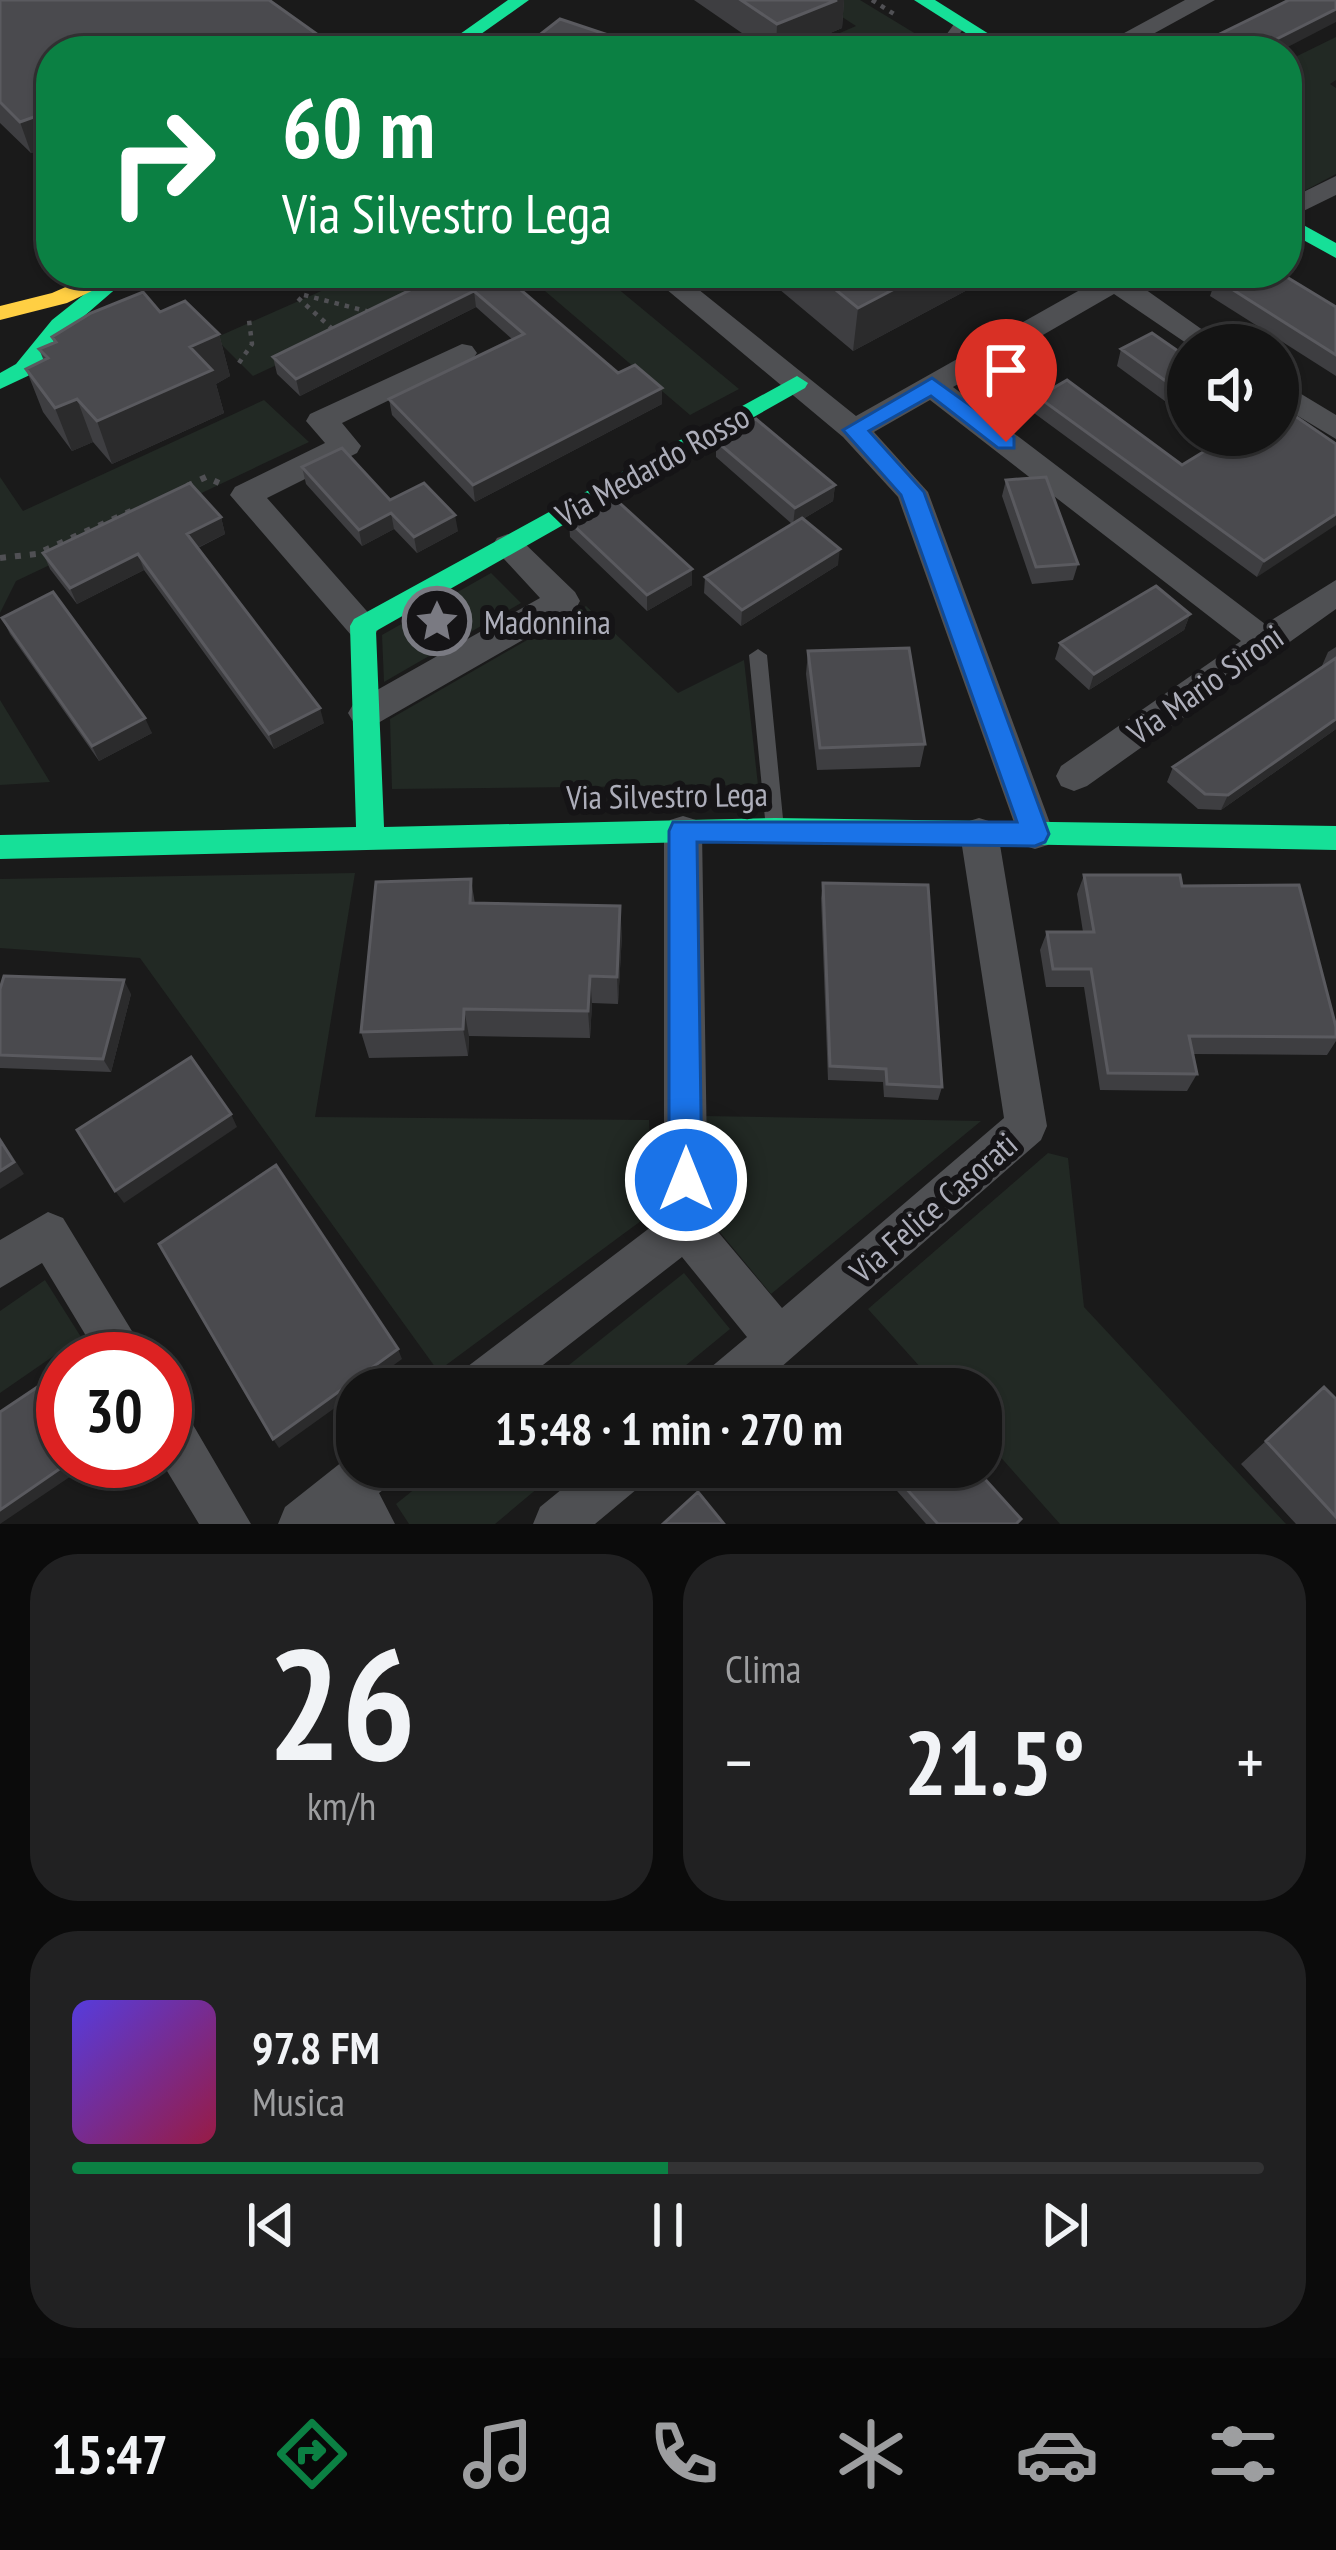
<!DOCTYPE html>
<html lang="it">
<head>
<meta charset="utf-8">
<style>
  :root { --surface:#141414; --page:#212122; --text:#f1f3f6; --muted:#9d9ea0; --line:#333334; --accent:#0b8043 }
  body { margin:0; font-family:"PT Sans Narrow",sans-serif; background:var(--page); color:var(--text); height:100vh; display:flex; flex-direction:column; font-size:45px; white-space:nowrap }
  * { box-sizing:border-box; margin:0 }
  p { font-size:39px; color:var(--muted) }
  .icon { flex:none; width:66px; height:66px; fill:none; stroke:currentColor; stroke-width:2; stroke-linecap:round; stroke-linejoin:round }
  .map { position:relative; height:1524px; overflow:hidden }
  .side { display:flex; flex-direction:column; gap:30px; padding:30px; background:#0b0b0b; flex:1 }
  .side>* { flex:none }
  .hud { position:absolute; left:36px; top:36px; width:1266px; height:252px; border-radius:48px; box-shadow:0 3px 9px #0004,0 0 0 3px var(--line); background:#0b8043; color:#fff; overflow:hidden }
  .fabs { position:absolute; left:1167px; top:324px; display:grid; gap:24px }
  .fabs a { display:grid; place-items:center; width:132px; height:132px; border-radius:50%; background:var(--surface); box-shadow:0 3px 9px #0004,0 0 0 3px var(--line); font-size:60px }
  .speed { position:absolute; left:36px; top:1332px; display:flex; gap:24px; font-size:60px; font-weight:700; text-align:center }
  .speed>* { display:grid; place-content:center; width:156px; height:156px; border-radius:50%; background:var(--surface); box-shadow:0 3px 9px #0004,0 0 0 3px var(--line); line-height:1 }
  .speed .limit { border:18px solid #d22; background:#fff; color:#111 }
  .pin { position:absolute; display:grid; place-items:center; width:102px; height:102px; color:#fff; margin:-123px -51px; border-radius:50% 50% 50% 0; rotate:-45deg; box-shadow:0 0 12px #0007 }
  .pin .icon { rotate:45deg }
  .me { position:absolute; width:132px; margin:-66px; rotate:0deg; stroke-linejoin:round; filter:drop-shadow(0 0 9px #0008) }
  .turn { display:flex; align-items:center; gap:42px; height:252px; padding:0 48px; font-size:54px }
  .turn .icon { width:156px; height:156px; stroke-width:2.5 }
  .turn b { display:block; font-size:84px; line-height:102px }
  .big { font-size:90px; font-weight:700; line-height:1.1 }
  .side .tile { flex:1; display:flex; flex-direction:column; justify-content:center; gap:18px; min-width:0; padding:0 42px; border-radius:48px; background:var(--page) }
  .side .dial { align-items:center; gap:0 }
  .dial b { font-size:156px; line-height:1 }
  .song { display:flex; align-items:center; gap:36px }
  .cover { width:144px; height:144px; border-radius:18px; background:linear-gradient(135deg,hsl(250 70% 55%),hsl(340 70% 35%)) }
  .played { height:12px; border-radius:6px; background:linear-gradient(90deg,var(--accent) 50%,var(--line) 50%) }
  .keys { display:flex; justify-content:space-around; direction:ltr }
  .heat { display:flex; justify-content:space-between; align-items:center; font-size:66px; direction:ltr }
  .side .tiles { flex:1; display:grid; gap:30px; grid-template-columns:1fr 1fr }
  .tile:last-child { grid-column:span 2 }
  .trip { position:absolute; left:336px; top:1368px; width:666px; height:120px; border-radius:48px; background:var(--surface); box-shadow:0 3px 9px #0004,0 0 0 3px var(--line); font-weight:700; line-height:120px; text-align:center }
  .tab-bar { display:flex; height:192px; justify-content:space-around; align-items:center; background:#080808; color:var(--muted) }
  .tab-bar .icon { width:84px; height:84px }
  .tab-bar .active { color:var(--accent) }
  .tab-bar b { font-size:54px; color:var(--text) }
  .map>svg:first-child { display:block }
  .green { fill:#222924 }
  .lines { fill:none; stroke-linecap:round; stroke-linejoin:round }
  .path-far1 { stroke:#505054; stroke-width:4.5; stroke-dasharray:4.5 6; stroke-linecap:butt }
  .path { stroke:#505054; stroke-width:6; stroke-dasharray:6 9; stroke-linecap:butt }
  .lane { fill:#4f5053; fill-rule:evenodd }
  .street { fill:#4f5053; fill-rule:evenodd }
  .fast { fill:#16e098; fill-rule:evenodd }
  .slow { fill:#ffcf43; fill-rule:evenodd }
  .wall { fill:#3e3e41 }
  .shaded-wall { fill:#2b2b2c }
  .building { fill:#4a4a4e; stroke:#5a5a5f; stroke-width:3 }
  .route { fill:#1a73e8; stroke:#114b97; stroke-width:3 }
  .labels { text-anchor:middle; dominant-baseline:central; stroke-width:12; stroke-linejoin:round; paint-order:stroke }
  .street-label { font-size:33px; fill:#adaeba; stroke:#151416 }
  .poi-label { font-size:33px; fill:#adaeba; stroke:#151416; text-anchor:start }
</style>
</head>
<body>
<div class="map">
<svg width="1336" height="1524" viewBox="0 0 1336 1524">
  <rect width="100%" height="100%" fill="#1a1a1a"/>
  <path class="green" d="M816,0H860L916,34L878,51H798L856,26Z
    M1336,37V80L1330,84L1336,88V174L1302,192L1287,183V61Z
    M362,273H475L253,376L215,338Z
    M524,273H599L739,389L690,415Z
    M264,400L309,442L16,581L0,613V477L23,511Z
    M491,573L521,603L384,682L382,635Z
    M586,606L678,693L744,660L758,785L392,789L390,719Z
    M0,700L50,782L0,785Z
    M355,873L315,1117L649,1120L653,1212L438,1371L140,958L0,948V879Z
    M702,1116L981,1121L771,1294L709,1219Z
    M1048,1153L1068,1158L1084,1307L1286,1524H1060L981,1435V1389H940L868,1309Z
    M684,1273L730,1329L657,1389H539Z
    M45,1280L81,1337L0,1393V1311Z
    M442,1467H563L495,1524H409L396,1504Z"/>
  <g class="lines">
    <path class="path-far1" d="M872,0L894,14
      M304,295L370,312
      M298,298L337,333
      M239,363L252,344L249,320"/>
    <path class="path" d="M187,486L206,477L219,483
      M0,558L36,554L131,511"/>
    <path class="lane" d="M957,20L967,23C953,43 952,51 926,51L941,42Z
      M758,649L767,655L784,829L782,834H768L766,829L749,655Z"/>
    <path class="street" d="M1185,0H1215L1122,51H1091Z
      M1336,176V195L1287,219V200Z
      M647,273H678L856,416L1110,273H1145L1135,282L1224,345H1189L1114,294L953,387L1265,624L1336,580V609L1087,786L1074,791L1061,786L1056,776L1061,766L1241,641L930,400L874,432L928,492L1054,834L1048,845L1035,849L1022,845L898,497L843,437Z
      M462,344L472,346L477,353L472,360L342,423L361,446L357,453L267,498L380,626L375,635L363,639L351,635L230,495L235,487L325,443L306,421L310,414Z
      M1278,380L1336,415V439L1278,404Z
      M508,534L519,538L575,592L580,601L575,610L378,723L366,727L354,723L348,713L354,703L540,598L492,546L497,538Z
      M683,816L696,820L702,831L708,1220L782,1308L1004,1118L960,833L966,822L979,818L992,822L998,833L1047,1126L1041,1140L756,1389H697L704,1373L747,1337L682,1257L512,1389H452L459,1373L664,1217V831L670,820Z
      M48,1212L63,1218L149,1359H100L42,1263L0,1288V1240Z
      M165,1400L182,1406L251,1524H199L161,1461H165Z
      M357,1450V1467H398L391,1484L379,1493L395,1524H278L285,1507Z
      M589,1467H650L643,1484L595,1524H533L540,1507Z"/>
    <path class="fast" d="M508,0H529L457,51H436Z
      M914,0H935L1016,51H994Z
      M1287,216L1336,243V258L1287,231Z
      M111,273H134L68,330L32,374L0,389V373L16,364L52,320Z
      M797,376L808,383L805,388L376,631L384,827L775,818L1336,826V850L775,840L0,859V835L356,827L350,626L354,619Z"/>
    <path class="slow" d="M93,275L104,282L100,287L67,303L0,320V306L52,293Z"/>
  </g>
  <path class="wall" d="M0,0L51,51V146L31,153L0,123Z
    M694,0H844L842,28L788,51H768Z
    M445,273L618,373L662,404L475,502L392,415L389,399L512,339L476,307L300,396L277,374L273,357Z
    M760,273H999L853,351Z
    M1216,279L1336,307V376L1210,296Z
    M160,312L219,334L230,376L216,384L224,413L112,464L93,442L72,451L43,412L26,369L44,361L39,349L54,343L52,337Z
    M1121,349L1188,358V418L1117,366Z
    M1038,397L1182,465L1220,441L1211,435H1278L1336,444L1257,577L1034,413Z
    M716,441L835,485L833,501L803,519L838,565L741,626L704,593L705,577L792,524L716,457Z
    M302,467L390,500L458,531L417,553L394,529L362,546L306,484Z
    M1006,480L1078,564L1073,580L1032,584L1002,496Z
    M221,517L225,534L198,548L324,723L274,749L144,570L77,604L50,569L43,553Z
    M569,521L692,569V585L647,611L570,537Z
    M1190,614L1184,630L1089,690L1055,659L1060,643Z
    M2,618L152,733L99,761L10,634Z
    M1336,647V729L1221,810L1198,809L1167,782L1173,767L1321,668L1328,652Z
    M808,651L925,744L920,767L817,770L806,674Z
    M1084,875L1182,886L1336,1027V1041L1327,1055L1193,1054L1197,1074L1187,1091L1100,1090L1084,987H1046L1040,950L1047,932H1083L1077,894Z
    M471,879L475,904L622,934L618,1004L592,1003L590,1038L469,1036L468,1056L369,1058L361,1032Z
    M823,883L942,1087L938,1100L884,1097L883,1082L828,1080L821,898Z
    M0,989L131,994L111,1072L0,1068Z
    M1324,1387L1336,1399V1524H1296L1241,1464Z
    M876,1467H974L1017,1524H926Z"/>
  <path class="shaded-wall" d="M837,0H844L842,28L788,51H776L777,24Z
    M1336,9V22L1280,51H1253Z
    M318,35L321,51H308Z
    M51,111V146L31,153L20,122Z
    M340,273H356L341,280Z
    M925,273H999L853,351L858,308Z
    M474,291L476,307L300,396L296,379Z
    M219,334L230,376L216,384L224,413L112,464L97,421L190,347Z
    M662,388V404L475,502L473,485Z
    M77,399L93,442L72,451L55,408Z
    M835,485L833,501L793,525L795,508Z
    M391,513L394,529L362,546L359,530Z
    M1336,514V525L1257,577L1264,561Z
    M455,515L458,531L417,553L414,537Z
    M221,517L225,534L193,550L187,534Z
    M840,549L838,565L741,626L742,610Z
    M138,554L144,570L77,604L70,588Z
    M692,569V585L647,611V595Z
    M1190,614L1184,630L1089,690L1094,674Z
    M320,708L324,723L274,749L269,734Z
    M145,718L152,733L99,761L92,746Z
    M1336,719V729L1221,810L1228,795Z
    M620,906L622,934L618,1004L617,977Z
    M590,976L592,1003L590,1038L588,1011Z
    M124,980L131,994L111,1072L103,1059Z
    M464,1009L469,1036L468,1056L463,1029Z
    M231,1114L237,1127L124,1203L115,1191Z
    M0,1137L24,1174L0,1189Z
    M398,1349L402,1359L361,1389H357V1392L279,1448L273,1439Z
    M39,1386L49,1395L63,1422V1432Z
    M71,1461H83L86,1466L0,1524V1510Z"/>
  <path class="building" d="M0,0H269L318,35L308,51H51V111L20,122L0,102Z
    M741,0H837L777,24Z
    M1289,0H1336V9L1253,51H1185Z
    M560,19L656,51H519Z
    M445,273H501L618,373L635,365L662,388L473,485L389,399L524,334L474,291L296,379L273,357Z
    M815,273H925L858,308Z
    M1226,273H1280L1336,307V355L1216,279Z
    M143,292L160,312L185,301L219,334L190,347L212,370L97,421L77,399L55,408L26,369L48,358L39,349L56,342L52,337L91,313Z
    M1152,333L1188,358V397L1121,349Z
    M1067,380L1182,465L1231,435H1278L1279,405L1336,444V514L1264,561L1038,397Z
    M756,419L835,485L795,508L716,441Z
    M342,448L390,500L424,483L455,515L414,537L391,513L359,530L302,467Z
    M1046,477L1078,564L1036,567L1006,480Z
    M190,483L221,517L187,534L320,708L269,734L138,554L70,588L43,553Z
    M613,497L692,569L647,595L569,521Z
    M802,518L840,549L742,610L705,577Z
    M1156,586L1190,614L1094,674L1060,643Z
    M53,592L145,718L92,746L2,618Z
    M909,648L925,744L820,748L808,651Z
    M1336,658V719L1228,795L1205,794L1173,767Z
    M1084,875H1180L1182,886L1299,885L1336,1027V1037L1189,1036L1197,1074L1108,1073L1091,969H1053L1047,932H1094Z
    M471,879L470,903L620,906L617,977L590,976L588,1011L464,1009L463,1029L361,1032L376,882Z
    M823,883L928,885L942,1087L887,1084L886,1069L830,1066Z
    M4,976L124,980L103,1059L0,1055V989Z
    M191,1057L231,1114L115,1191L77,1130Z
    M0,1140L14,1162L0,1171Z
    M276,1165L398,1349L273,1439L159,1244Z
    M39,1386L63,1432V1461H71L0,1510V1412Z
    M1324,1387L1336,1399V1517L1266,1441Z
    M887,1467H974L1021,1519L1016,1524H938Z
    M698,1492L724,1524H663Z"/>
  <path class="route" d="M932,378L1014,437V448H998L931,396L869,431L924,492L1049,834L1045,842L1035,846L697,842L702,1180L697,1191L686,1195L674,1191L669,1180V831L673,822H1017L901,495L843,430Z"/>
  <defs>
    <g id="sight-ring" transform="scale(3.45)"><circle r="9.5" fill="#151416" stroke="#7a7a82" stroke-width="1.5"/><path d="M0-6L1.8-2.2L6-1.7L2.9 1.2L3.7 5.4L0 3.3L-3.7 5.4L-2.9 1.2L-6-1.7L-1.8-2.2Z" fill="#7a7a82"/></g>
  </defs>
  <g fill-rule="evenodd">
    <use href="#sight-ring" x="437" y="621"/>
  </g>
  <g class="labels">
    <g class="street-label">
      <text transform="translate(652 465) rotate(-29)">Via Medardo Rosso</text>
      <text transform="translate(1205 684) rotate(-35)">Via Mario Sironi</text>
      <text transform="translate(667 795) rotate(-1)">Via Silvestro Lega</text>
      <text transform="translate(933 1207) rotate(-41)">Via Felice Casorati</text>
    </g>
    <g class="poi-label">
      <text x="484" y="621">Madonnina</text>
    </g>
  </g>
</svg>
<div class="fabs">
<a><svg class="icon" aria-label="sound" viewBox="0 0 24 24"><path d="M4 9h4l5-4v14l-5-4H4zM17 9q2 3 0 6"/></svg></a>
</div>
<div class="speed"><div class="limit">30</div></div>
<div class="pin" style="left:1006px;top:442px;background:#d93025"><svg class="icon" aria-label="arrive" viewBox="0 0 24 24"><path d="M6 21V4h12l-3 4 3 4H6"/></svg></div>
<svg class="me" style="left:686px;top:1180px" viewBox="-20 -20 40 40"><circle r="17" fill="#1a73e8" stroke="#fff" stroke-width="3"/><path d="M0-11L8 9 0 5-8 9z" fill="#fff"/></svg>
<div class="trip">15:48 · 1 min · 270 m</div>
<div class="hud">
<div class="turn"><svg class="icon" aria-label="right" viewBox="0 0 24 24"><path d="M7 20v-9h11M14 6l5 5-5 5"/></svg><div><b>60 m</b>Via Silvestro Lega</div></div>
</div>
</div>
<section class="side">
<div class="tiles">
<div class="tile dial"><b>26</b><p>km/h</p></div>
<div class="tile"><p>Clima</p>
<div class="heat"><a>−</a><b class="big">21.5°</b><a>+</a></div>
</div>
<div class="tile">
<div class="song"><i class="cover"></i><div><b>97.8 FM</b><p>Musica</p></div></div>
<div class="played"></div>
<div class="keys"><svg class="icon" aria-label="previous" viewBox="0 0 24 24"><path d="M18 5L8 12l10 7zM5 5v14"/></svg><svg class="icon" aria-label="pause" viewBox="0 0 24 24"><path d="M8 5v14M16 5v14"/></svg><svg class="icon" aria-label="next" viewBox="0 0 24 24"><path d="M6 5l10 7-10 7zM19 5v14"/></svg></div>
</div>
</div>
</section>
<nav class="tab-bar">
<b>15:47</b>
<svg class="icon active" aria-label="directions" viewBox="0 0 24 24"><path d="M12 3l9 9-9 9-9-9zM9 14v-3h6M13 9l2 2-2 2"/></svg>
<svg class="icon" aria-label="music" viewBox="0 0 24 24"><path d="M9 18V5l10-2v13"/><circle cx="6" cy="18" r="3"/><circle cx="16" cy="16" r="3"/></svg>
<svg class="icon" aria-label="phone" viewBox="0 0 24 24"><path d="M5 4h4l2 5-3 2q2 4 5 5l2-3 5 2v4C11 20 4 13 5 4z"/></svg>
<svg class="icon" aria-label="climate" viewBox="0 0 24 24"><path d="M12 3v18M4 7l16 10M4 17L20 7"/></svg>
<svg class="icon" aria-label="car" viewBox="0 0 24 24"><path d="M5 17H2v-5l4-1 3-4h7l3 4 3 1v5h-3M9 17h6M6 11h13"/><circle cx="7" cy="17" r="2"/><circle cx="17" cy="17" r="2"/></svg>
<svg class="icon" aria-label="filters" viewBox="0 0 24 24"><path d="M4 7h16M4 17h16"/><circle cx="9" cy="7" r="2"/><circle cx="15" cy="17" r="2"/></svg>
</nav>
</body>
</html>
